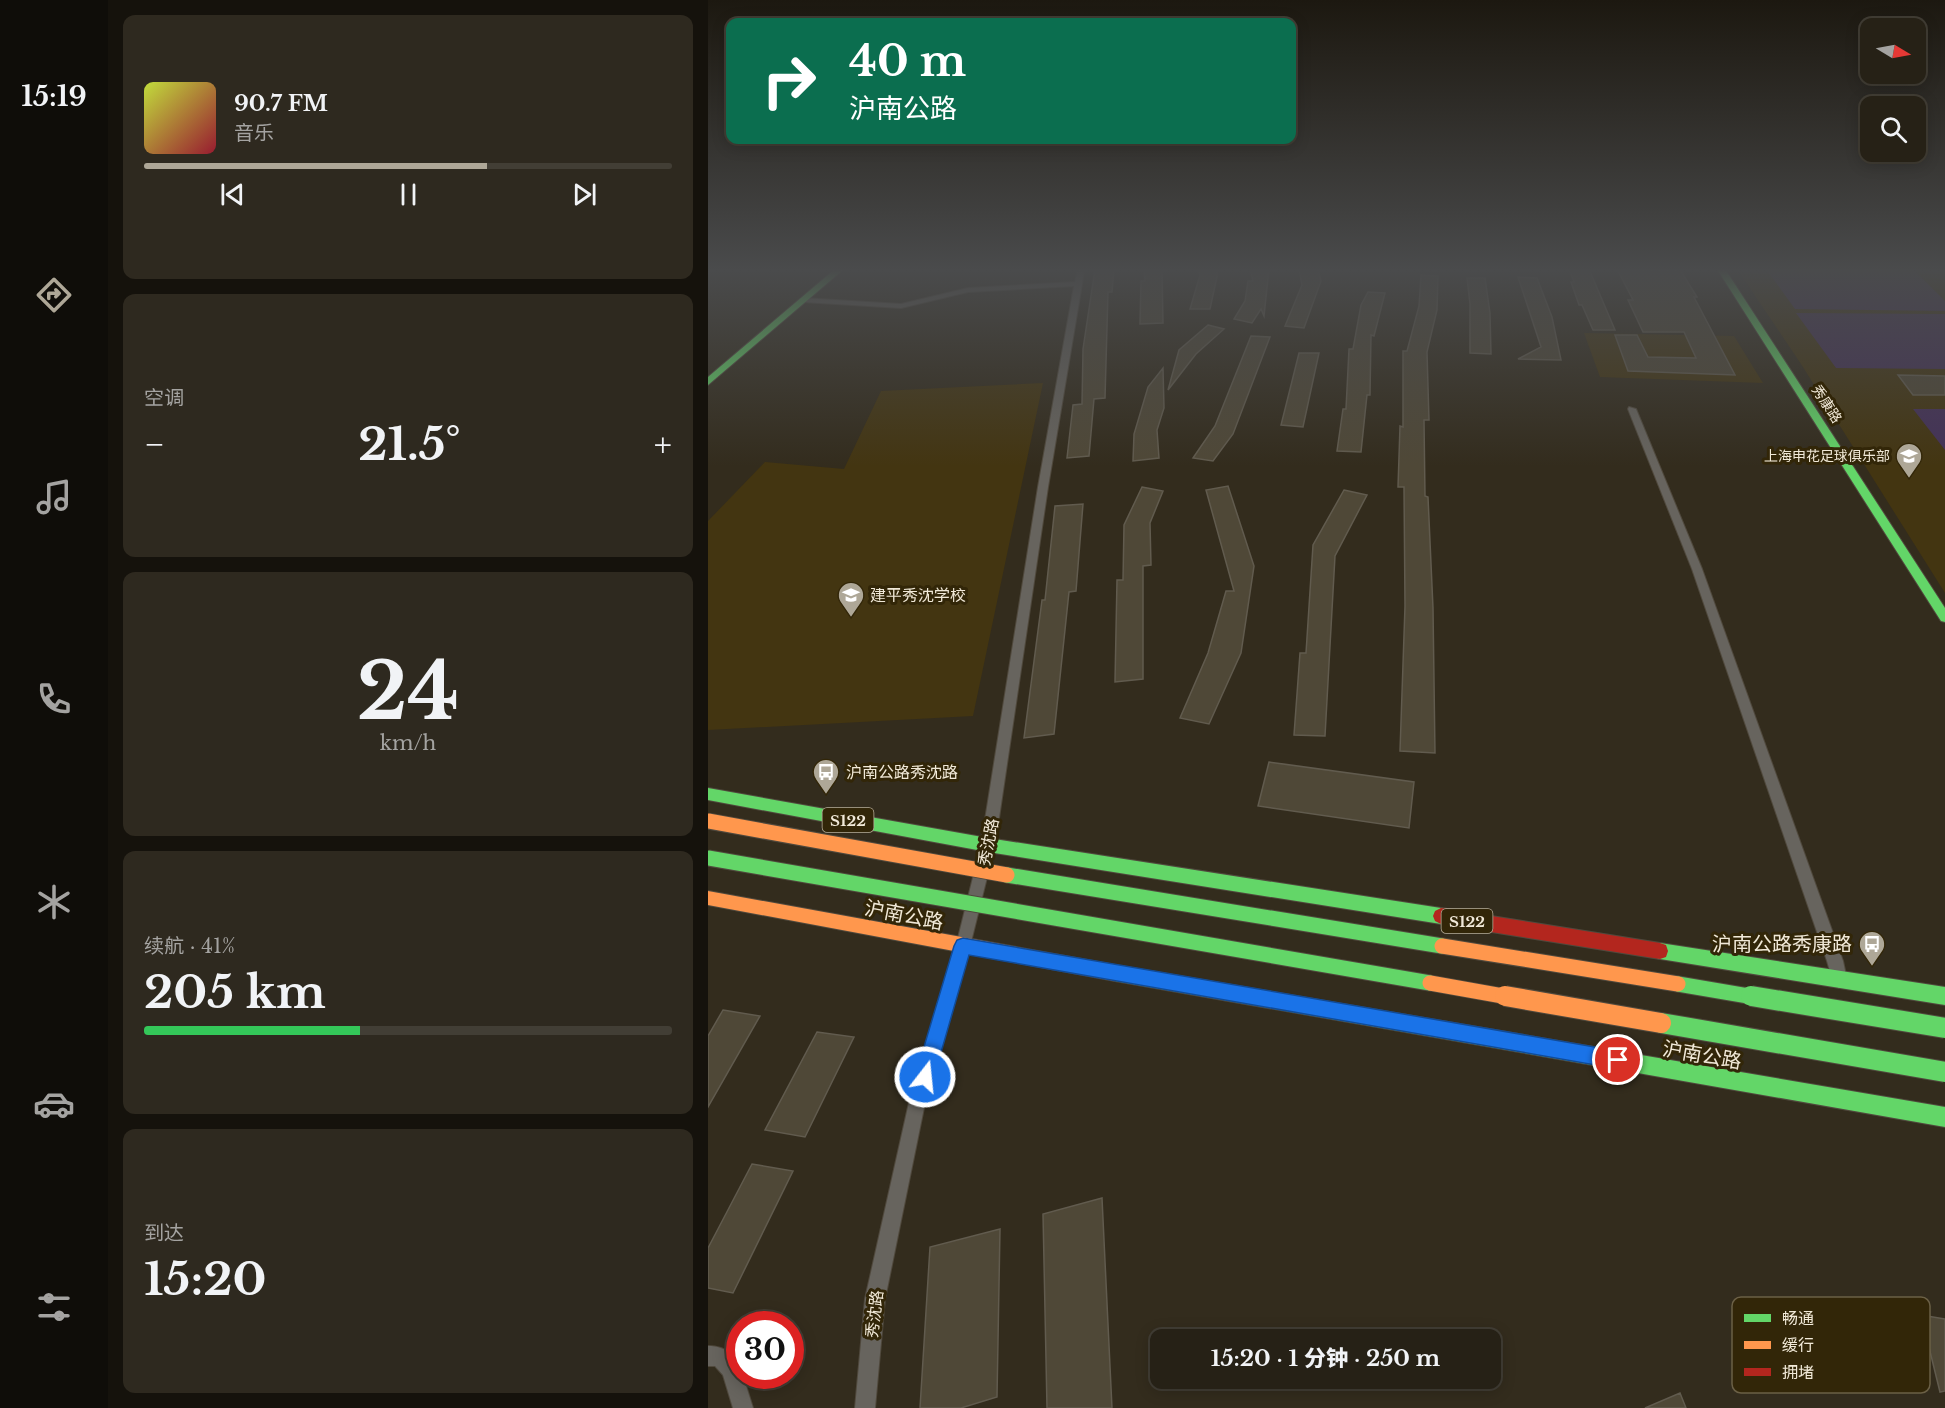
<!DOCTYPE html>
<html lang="zh">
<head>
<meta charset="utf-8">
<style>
  :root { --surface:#262116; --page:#2e291f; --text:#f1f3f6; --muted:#a4a3a1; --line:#423e35; --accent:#aea797 }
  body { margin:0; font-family:"Libre Baskerville","Noto Sans SC",serif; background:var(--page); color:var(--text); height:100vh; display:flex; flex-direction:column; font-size:22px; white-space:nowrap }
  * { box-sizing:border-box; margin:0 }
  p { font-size:20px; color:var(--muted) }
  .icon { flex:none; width:33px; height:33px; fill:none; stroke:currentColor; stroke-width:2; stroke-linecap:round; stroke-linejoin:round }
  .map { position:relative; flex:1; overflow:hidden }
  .panel { display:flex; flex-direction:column; gap:15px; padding:15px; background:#15120c; width:600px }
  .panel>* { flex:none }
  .top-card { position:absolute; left:18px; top:18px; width:570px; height:126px; border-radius:12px; box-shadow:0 3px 15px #0003,0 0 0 2px var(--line); background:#0b6e4f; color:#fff; overflow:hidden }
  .needle { width:39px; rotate:100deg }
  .tools { position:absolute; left:1152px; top:18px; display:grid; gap:12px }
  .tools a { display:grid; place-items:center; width:66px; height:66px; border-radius:12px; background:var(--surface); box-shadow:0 3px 15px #0003,0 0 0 2px var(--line); font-size:30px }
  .speed { position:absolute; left:18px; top:1311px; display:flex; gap:12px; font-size:30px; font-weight:700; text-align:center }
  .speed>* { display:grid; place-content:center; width:78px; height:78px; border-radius:50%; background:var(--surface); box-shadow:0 3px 15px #0003,0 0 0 2px var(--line); line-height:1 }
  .speed .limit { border:9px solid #d22; background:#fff; color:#111 }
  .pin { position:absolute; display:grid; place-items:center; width:51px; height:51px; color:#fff; margin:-26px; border:3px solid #fff; border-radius:50%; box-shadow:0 2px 6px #0007 }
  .me { position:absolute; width:66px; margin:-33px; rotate:16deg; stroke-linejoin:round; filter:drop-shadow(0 0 4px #0008) }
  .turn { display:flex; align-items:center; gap:21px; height:126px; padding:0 24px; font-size:27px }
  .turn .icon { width:78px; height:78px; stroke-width:2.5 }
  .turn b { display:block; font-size:42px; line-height:51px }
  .big { font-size:45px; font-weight:800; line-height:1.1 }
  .panel .widget { flex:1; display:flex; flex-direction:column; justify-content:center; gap:9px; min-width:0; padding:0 21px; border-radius:12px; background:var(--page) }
  .panel .dial { align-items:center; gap:0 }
  .dial b { font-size:78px; line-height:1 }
  .song { display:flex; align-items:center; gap:18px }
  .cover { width:72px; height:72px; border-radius:9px; background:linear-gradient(135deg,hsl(70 70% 55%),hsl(350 70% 35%)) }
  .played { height:6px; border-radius:3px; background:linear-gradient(90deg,var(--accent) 65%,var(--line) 65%) }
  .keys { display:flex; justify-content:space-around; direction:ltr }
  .heat { display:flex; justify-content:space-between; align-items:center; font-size:33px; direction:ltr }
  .charge { height:9px; border-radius:4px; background:linear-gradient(90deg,#34c759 41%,var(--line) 0) }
  .trip { position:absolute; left:442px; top:1329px; width:351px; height:60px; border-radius:12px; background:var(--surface); box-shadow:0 3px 15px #0003,0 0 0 2px var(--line); font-weight:800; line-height:60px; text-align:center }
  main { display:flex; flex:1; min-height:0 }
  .menu { display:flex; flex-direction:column; width:108px; justify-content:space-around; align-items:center; background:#0f0d09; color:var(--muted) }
  .menu .icon { width:42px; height:42px }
  .menu .active { color:var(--accent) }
  .menu b { font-size:27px; color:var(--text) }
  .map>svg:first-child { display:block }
  .built { fill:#433511 }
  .green { fill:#443158 }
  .building { fill:#4f4837; stroke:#615b4e; stroke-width:1.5 }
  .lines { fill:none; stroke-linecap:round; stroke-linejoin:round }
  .street-casing { stroke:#50493d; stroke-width:2 }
  .fast-casing { stroke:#50493d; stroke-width:2 }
  .slow-casing { stroke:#50493d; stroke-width:2 }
  .jam-casing { stroke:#50493d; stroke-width:2 }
  .street { fill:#67645e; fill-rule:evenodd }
  .fast { fill:#63d668; fill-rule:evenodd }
  .slow { fill:#ff974d; fill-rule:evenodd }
  .jam { fill:#b3261e; fill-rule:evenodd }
  .fast-bridge-far1-casing { stroke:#50493d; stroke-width:17; stroke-linecap:butt }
  .fast-bridge-casing { stroke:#50493d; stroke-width:22; stroke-linecap:butt }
  .slow-bridge-far1-casing { stroke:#50493d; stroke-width:17; stroke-linecap:butt }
  .slow-bridge-casing { stroke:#50493d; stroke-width:22; stroke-linecap:butt }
  .fast-bridge-far1 { stroke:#63d668; stroke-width:15 }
  .fast-bridge { stroke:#63d668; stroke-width:20 }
  .slow-bridge-far1 { stroke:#ff974d; stroke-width:15 }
  .slow-bridge { stroke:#ff974d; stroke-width:20 }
  .route { fill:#1a73e8; stroke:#114b97; stroke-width:1.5 }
  .labels { text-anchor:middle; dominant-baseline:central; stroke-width:6; stroke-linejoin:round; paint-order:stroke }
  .far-street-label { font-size:14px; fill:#f1e9d8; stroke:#322608 }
  .far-poi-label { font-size:14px; fill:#f1e9d8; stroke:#322608; text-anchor:end }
  .shield { fill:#322608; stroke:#b8ae9a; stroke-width:1.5 }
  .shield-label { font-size:15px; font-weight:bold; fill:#f1e9d8 }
  .poi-label { font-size:16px; fill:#f1e9d8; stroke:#322608; text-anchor:start }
  .street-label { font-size:16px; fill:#f1e9d8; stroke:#322608 }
  .near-street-label { font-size:20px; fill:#f1e9d8; stroke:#322608 }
  .near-poi-label { font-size:20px; fill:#f1e9d8; stroke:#322608; text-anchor:end }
  .key { fill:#322608; stroke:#6b6046; stroke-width:1.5 }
  .key-label { font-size:16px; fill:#f1e9d8 }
</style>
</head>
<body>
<main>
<nav class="menu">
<b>15:19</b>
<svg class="icon active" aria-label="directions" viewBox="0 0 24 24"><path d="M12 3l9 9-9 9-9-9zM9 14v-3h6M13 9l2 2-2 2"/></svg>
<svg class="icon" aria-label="music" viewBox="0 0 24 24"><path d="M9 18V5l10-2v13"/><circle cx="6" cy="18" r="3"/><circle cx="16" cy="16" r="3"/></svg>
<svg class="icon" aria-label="phone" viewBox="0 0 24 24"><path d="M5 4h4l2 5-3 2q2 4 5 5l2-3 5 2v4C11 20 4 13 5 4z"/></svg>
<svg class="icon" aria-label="climate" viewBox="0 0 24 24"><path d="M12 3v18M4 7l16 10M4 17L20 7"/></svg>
<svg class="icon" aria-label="car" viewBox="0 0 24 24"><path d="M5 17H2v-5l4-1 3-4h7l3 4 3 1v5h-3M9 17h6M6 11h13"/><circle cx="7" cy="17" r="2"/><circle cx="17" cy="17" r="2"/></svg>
<svg class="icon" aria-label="filters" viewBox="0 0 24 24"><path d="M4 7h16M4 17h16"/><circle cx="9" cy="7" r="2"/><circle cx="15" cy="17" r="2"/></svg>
</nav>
<section class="panel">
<div class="widget">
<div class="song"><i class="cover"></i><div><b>90.7 FM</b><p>音乐</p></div></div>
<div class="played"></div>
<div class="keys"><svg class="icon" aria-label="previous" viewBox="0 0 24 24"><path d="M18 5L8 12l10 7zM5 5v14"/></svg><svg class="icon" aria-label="pause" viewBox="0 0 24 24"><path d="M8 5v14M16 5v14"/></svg><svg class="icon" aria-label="next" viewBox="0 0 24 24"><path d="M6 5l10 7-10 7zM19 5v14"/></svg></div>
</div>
<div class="widget"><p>空调</p>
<div class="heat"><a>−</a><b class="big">21.5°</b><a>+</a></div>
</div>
<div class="widget dial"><b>24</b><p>km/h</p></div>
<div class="widget"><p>续航 · 41%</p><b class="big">205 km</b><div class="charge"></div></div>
<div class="widget"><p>到达</p><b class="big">15:20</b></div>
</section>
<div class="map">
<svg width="1237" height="1408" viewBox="0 0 1237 1408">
  <rect width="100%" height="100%" fill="#332c1d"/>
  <path class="built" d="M1029,269H1237V593L1093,364Z
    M876,333L1026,336L1055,383L892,377Z
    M335,383L265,716L0,730V521L57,462L136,469L173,391Z"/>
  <path class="green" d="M1058,269H1205L1237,301V311L1087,309Z
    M1088,313L1237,314V369L1128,368Z
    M1205,409H1237V450Z"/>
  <path class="building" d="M387,269H406L404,292H400L397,398L386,399L381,456L359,458L365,405L374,404L375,349Z
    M436,269H454L455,323L432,324L433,281H437Z
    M490,269H509V277L502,309H482L492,275Z
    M542,269H561L556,316L553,309L544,323L526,319L537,301L540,281H545Z
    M591,269H610L613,281L596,328L577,326L594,285Z
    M861,269H881L907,330H885L874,305H871L863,282H866Z
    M909,269L973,271L989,297H986L1027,375L920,371L907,335H929L940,357L988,358L976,332H935L920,300H925Z
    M713,275L730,276L729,310L719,352L721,420H716L717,496L720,497L725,608L727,753L692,751L697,606L696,487H690L692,426L695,427V351H699L711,306Z
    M810,277L829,278L844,317L853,360L810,359L833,347Z
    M759,278H777L782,313L783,354L762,353V304Z
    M660,292L677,293L666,336L663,335L662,395H659L653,452L629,451L635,409H638L641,349H645L653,305Z
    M500,325L516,329L488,354L460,390L471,350Z
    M543,336L562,337L525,434L505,461L485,458L507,426Z
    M591,353H611L595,427L573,425Z
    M455,368L456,408L449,430L451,458L425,461L426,434L440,387Z
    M1190,375L1237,376V395H1205Z
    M520,486L546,566L533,653L501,724L472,718L500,653L518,591H526L498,490Z
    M434,487L455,491L442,523L443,565L435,566V679L407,682L409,580H415L416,525Z
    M636,490L659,495L627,556L617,736L586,735L592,653H598L605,545Z
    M375,504L368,591L361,592L346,734L316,738L334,600H337L347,506Z
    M561,762L706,782L701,828L550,806Z
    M15,1010L52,1016L0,1107V1036Z
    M109,1032L146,1037L97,1137L57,1130Z
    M44,1164L85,1171L25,1293L0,1288V1248Z
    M394,1198L404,1408H339L335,1214Z
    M292,1229L289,1397L253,1408H212L222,1247Z
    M1213,1315L1237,1319V1391L1232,1392Z
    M972,1393L978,1408H937Z"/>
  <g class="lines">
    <g class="street-casing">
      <path id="street" d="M370,269H376L374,284L340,487L287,845L262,946L218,1098L177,1299L167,1408H147L157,1299L202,1098L248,946L273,845L330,487L366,286L260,292L193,308L95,302L91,300L95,298L193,304L260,288L367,282Z
        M921,407L928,409L994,569L1135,961L1139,980L1136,985L1131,988L1126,985L1119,961L984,569L920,409Z
        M0,1346C18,1346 32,1356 32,1376H35L45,1408H25L15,1375L7,1366H0Z"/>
    </g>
    <g class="fast-casing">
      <path id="fast" d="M127,269H136L0,385V377Z
        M1009,269H1017L1237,608V622L1233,621Z
        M0,788L280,838L733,908L739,911L741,916L739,921L733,924L280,852L0,800Z
        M952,943L1237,987V1005L952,959L946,957L944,951L946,945Z
        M407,965L1237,1107V1127L407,981L401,979L398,973L401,967Z"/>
    </g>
    <g class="slow-casing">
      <path id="slow" d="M0,891L407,965L413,967L416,973L413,979L407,981L0,905Z"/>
    </g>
    <g class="jam-casing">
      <path id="jam" d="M733,908L952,943L958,945L960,951L958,957L952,959L733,924L727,921L725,916L727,911Z"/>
    </g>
    <use href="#street" class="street"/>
    <use href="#fast" class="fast"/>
    <use href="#slow" class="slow"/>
    <use href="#jam" class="jam"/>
    <g class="fast-bridge-far1-casing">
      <path id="fast-bridge-far1" d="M0,858L722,983
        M299,875L734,946
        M970,984L1052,998"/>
    </g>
    <g class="fast-bridge-casing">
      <path id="fast-bridge" d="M1043,996L1237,1028
        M953,1023L1237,1072"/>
    </g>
    <g class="slow-bridge-far1-casing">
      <path id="slow-bridge-far1" d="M0,821L299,875
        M734,946L970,984
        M722,983L806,998"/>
    </g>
    <g class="slow-bridge-casing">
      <path id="slow-bridge" d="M797,996L953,1023"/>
    </g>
    <use href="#fast-bridge-far1" class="fast-bridge-far1"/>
    <use href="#fast-bridge" class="fast-bridge"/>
    <use href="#slow-bridge-far1" class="slow-bridge-far1"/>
    <use href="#slow-bridge" class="slow-bridge"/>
  </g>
  <linearGradient id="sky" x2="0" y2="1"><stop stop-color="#1c1810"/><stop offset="0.58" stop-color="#4a4b4c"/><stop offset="1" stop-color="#4a4b4c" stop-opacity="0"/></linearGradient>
  <rect width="1237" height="466" fill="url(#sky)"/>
  <path class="route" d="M255,938L910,1051L916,1053L919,1060L916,1066L910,1069L261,955L226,1077L223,1083L217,1086L210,1083L207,1077L246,946L249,940Z"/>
  <defs>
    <g id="school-pin" transform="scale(1.35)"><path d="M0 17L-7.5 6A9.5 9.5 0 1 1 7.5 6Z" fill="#aea797" stroke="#322608"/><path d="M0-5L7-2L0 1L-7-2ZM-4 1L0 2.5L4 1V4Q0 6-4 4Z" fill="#fff"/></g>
    <g id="bus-pin" transform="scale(1.35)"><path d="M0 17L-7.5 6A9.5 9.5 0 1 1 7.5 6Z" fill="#aea797" stroke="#322608"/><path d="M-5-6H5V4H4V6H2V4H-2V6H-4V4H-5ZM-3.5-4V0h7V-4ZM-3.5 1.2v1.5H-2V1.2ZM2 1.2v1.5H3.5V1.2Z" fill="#fff"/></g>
  </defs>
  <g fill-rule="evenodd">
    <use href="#school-pin" x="1201" y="456"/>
    <use href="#school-pin" x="143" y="595"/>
    <use href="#bus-pin" x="118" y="772"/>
    <use href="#bus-pin" x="1164" y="944"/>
  </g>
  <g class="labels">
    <g class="far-street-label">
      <text transform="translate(1119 404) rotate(57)">秀康路</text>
    </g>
    <g class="far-poi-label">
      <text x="1182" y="456">上海申花足球俱乐部</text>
    </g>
    <g class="shield">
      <rect x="114.5" y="808" width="51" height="24" rx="4.5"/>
      <rect x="733.5" y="909" width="51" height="24" rx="4.5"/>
    </g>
    <g class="shield-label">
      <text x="140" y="820">S122</text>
      <text x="759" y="921">S122</text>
    </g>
    <g class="poi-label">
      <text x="162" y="595">建平秀沈学校</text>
      <text x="138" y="772">沪南公路秀沈路</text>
    </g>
    <g class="street-label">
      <text transform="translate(280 842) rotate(-79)">秀沈路</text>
      <text transform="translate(166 1314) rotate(-83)">秀沈路</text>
    </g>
    <g class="near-street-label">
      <text transform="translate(196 915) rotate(11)">沪南公路</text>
      <text transform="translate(994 1055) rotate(10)">沪南公路</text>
    </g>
    <g class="near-poi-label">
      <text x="1144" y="944">沪南公路秀康路</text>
    </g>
  </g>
  <rect x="1024" y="1297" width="198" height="96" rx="9" class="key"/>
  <rect x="1036" y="1314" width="27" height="8" fill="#63d668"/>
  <rect x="1036" y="1341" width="27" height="8" fill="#ff974d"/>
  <rect x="1036" y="1368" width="27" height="8" fill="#b3261e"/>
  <g class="key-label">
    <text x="1074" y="1324">畅通</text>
    <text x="1074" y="1351">缓行</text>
    <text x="1074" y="1378">拥堵</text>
  </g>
</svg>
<div class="tools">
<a><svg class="needle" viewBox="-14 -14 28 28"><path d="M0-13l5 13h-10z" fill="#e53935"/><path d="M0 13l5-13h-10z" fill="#a4a3a1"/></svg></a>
<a><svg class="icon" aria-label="search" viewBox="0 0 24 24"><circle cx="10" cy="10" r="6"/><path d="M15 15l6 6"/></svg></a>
</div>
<div class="speed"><div class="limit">30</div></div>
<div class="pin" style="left:910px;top:1060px;background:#d93025"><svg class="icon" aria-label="arrive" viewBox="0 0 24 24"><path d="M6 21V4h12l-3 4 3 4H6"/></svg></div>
<svg class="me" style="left:217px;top:1077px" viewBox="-20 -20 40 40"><circle r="17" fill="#1a73e8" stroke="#fff" stroke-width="3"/><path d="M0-11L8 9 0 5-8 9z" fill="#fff"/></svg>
<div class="trip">15:20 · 1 分钟 · 250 m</div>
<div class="top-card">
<div class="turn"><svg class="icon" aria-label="right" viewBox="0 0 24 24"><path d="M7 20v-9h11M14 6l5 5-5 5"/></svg><div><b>40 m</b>沪南公路</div></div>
</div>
</div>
</main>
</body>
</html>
